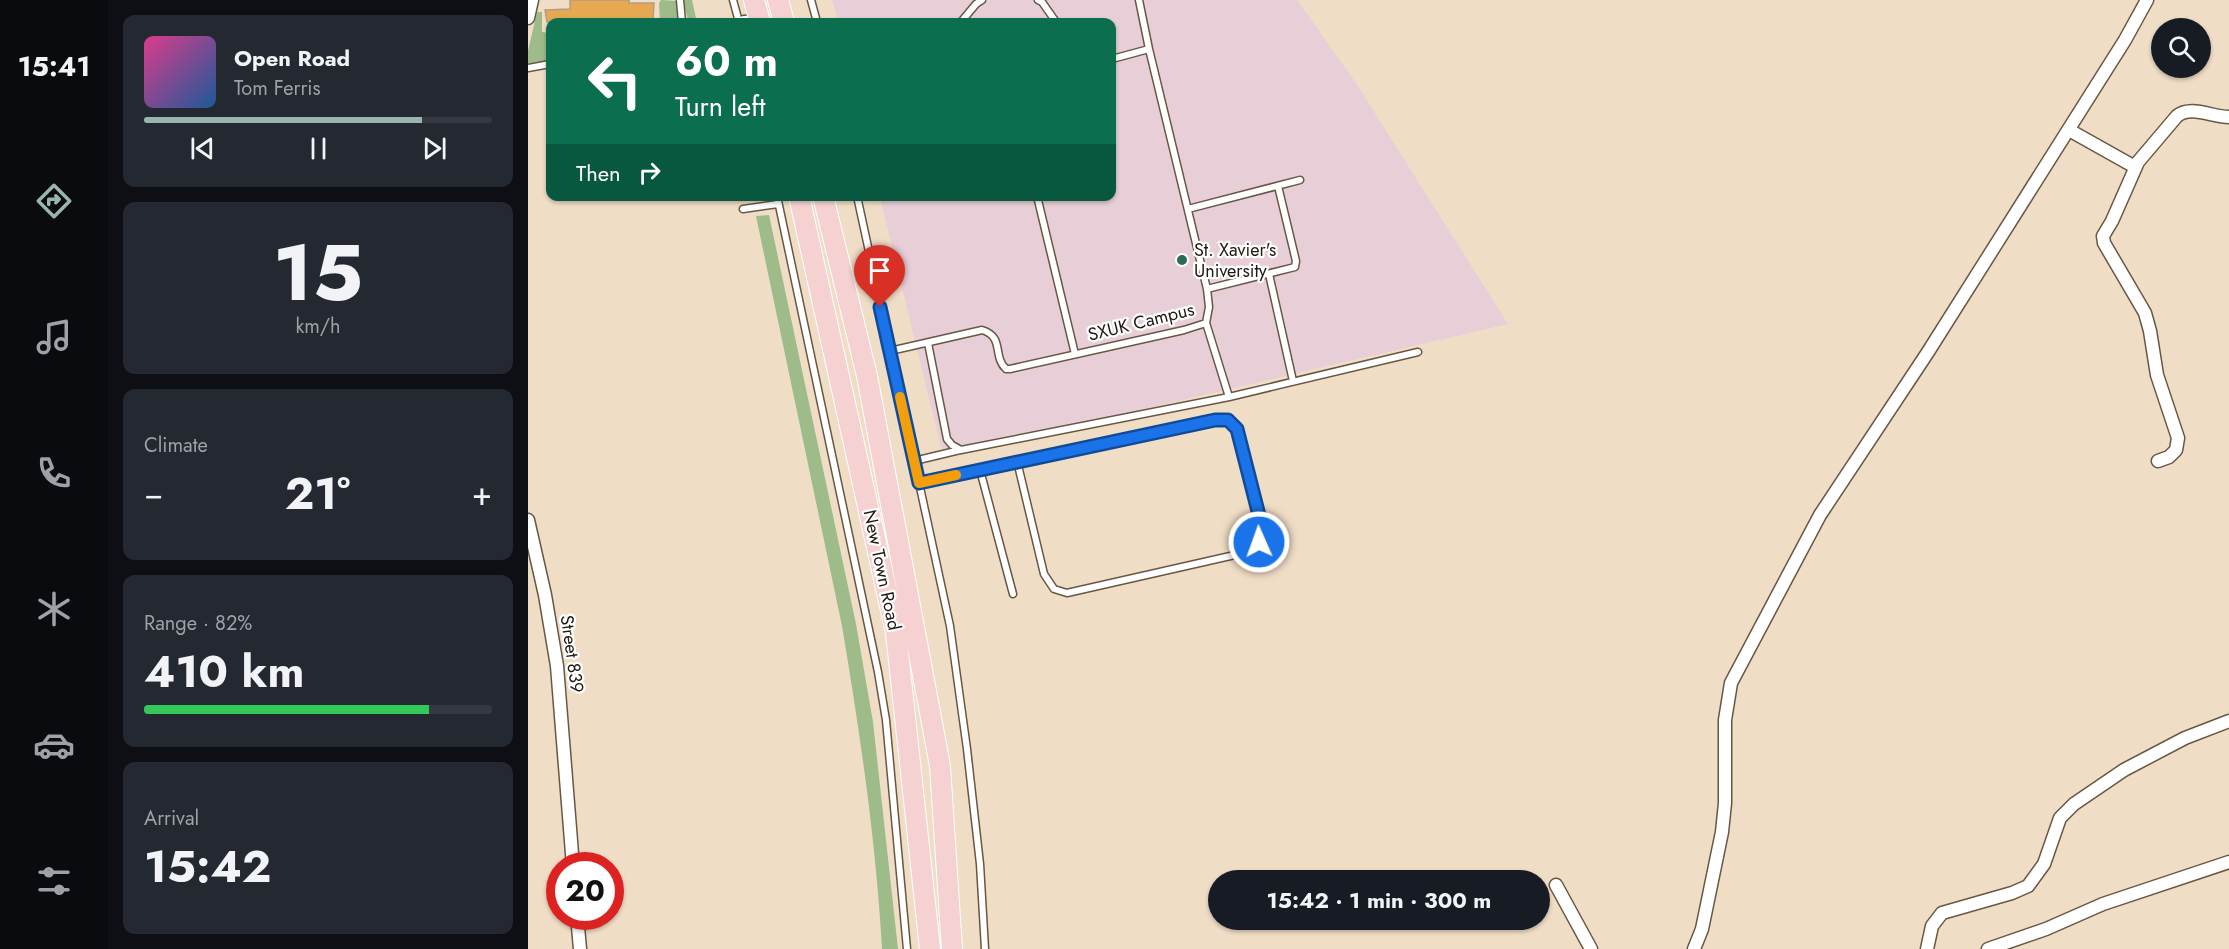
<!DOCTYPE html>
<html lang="en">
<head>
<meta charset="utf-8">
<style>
  :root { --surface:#171b24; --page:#242831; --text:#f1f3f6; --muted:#9ea1a6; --line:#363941; --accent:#99b6ae }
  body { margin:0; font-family:Jost,sans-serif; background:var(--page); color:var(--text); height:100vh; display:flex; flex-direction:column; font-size:22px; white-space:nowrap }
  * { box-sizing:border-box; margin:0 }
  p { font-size:20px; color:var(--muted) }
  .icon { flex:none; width:33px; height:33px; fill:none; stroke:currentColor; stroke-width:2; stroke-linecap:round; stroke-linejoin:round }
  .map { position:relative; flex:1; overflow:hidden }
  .sheet { display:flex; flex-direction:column; gap:15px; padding:15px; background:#0d0f14; width:420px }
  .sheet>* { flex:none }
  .hud { position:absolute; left:18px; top:18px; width:570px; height:183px; border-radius:12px; box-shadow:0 2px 4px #0004; background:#0b6e4f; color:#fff; overflow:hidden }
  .tools { position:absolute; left:1623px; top:18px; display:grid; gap:12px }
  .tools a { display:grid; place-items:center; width:60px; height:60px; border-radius:50%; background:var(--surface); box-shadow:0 2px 4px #0004; font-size:30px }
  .speed { position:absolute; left:18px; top:852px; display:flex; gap:12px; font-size:30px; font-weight:700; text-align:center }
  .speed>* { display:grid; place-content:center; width:78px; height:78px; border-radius:50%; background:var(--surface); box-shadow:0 2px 4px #0004; line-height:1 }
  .speed .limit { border:9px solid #d22; background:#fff; color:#111 }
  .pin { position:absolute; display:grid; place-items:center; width:51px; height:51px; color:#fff; margin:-62px -26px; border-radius:50% 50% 50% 0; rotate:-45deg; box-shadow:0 0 6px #0007 }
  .pin .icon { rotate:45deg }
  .me { position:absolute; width:66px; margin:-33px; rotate:358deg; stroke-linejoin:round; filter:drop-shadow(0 0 4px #0008) }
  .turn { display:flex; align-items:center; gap:21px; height:126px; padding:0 30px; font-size:27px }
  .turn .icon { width:78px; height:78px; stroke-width:2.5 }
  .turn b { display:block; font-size:42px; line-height:51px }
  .then { display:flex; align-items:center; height:57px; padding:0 30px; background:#0003; gap:12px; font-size:22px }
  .big { font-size:45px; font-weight:700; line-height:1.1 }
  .sheet .widget { flex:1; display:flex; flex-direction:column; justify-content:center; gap:9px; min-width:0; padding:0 21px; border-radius:12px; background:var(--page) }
  .sheet .dial { align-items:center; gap:0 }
  .dial b { font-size:78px; line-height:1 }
  .song { display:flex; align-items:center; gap:18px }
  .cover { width:72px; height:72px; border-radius:9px; background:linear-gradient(135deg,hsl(330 70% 55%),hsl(210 70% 35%)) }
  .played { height:6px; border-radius:3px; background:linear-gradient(90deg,var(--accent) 80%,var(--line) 80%) }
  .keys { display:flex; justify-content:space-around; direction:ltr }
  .heat { display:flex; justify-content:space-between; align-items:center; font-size:33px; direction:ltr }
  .charge { height:9px; border-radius:4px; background:linear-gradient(90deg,#34c759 82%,var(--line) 0) }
  .trip { position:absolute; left:680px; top:870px; width:342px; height:60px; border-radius:30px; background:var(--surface); box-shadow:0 2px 4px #0004; font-weight:700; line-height:60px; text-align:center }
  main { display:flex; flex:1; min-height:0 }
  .dock { display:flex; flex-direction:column; width:108px; justify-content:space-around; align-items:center; background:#090b0e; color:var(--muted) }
  .dock .icon { width:42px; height:42px }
  .dock .active { color:var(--accent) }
  .dock b { font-size:27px; color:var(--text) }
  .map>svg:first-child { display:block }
  .education { fill:#e8cfd7 }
  .green { fill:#9ebc89 }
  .building { fill:#e6a952; stroke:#af9d87; stroke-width:1.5 }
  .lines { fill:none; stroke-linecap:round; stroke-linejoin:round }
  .service-casing { stroke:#675743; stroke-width:9 }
  .minor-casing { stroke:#675743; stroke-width:15 }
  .primary-casing { stroke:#fff; stroke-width:22 }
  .service { stroke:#fff; stroke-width:6 }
  .minor { stroke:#fff; stroke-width:12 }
  .primary { stroke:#f5d1d1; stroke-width:20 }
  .route-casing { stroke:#114b97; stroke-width:15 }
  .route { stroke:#1a73e8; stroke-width:10 }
  .slow { stroke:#f59e0b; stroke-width:10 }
  .poi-dot { fill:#2e6b57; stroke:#fff; stroke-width:2 }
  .labels { text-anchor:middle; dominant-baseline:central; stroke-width:4.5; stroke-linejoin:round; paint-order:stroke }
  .poi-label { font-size:18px; fill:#201911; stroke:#fff; text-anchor:start }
  .street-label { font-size:18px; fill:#201911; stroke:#fff }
</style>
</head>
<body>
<main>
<nav class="dock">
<b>15:41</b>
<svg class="icon active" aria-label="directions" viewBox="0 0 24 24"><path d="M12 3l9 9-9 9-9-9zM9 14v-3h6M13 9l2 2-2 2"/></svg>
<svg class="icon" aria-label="music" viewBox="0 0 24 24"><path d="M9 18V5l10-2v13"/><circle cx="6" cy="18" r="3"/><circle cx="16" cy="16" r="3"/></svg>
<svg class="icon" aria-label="phone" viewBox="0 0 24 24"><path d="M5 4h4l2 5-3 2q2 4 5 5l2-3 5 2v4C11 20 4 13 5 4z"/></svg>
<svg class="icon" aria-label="climate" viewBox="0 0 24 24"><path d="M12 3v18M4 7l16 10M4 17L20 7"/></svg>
<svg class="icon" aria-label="car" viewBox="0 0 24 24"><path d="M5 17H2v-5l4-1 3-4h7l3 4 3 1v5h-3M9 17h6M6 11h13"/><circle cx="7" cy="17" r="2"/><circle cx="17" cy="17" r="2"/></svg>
<svg class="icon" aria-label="filters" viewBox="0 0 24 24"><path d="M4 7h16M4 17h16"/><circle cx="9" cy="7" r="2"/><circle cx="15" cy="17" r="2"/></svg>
</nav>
<section class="sheet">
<div class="widget">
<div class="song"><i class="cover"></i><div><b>Open Road</b><p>Tom Ferris</p></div></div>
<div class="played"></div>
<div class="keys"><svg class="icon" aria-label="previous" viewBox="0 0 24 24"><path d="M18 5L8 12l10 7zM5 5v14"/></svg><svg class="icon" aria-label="pause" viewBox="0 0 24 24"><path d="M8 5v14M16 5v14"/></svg><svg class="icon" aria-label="next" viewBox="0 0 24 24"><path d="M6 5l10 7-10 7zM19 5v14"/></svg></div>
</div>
<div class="widget dial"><b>15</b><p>km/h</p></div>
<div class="widget"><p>Climate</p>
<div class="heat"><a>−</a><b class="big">21°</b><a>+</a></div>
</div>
<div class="widget"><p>Range · 82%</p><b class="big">410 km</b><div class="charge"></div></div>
<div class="widget"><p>Arrival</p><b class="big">15:42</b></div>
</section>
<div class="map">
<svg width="1701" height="949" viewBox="0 0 1701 949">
  <rect width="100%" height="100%" fill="#f0ddc6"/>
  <path class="education" d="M304,0H769L828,83L980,324L415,456L352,197L584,196V22H310Z"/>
  <path class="green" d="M133,0L149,1L150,22H132L131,3Z
    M155,0H164L168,18L160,20Z
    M9,12H14V32L22,33V60L0,64V51Z
    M241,215L328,624L345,722L370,949H354C348,841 332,733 314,626L228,216Z"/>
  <path class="building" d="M42,0H101V3H126L125,21L19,22L17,10L42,9Z"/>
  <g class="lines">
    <g class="service-casing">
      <path id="service" d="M152,0L154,22
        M205,0L211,22
        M283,0L289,22
        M510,0L514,2L528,22
        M433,22L448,4L454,0
        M584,59L621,49L611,0
        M0,68L22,64
        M249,196L350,672L358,720L379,949
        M329,196L422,626L439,749L452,864L457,949
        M509,196L547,354
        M215,209L250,204
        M660,209L772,180
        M741,274L765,381
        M679,289L767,267L768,261L750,186
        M678,323L701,397
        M400,343L419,439L424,445L433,450L701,397L890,352
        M362,351L454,330C477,337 464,356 478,369H482L656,330L678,323L681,307L679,289L621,49
        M386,461L432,450
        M452,470L485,594
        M391,483L687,420H700L709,429L734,527L731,542L720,552L539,593L526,589L516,574L489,461"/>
    </g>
    <g class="minor-casing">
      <path id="minor" d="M0,18L4,0
        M216,22L231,21
        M1541,130L1607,167
        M1630,461L1641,457L1648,450L1650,438L1629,375L1622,331L1617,313L1576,243L1575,236L1584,221L1610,162L1649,116C1663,105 1684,117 1701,117
        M0,520L17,595L29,666L45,866
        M1028,885L1063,949
        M49,916L52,949
        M1166,949L1174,929L1194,832L1197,803V720L1203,683L1292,515L1400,352L1597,40L1619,0
        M1399,949L1404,926L1414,913L1484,893L1500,886L1516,864L1532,818L1546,804L1596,770L1657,738L1701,721
        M1460,949L1518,929L1575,904L1701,862"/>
    </g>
    <g class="primary-casing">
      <path id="primary" d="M226,0L232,22
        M250,0L256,22
        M271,196L368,633L402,949
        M295,196L339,376L412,766L424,949"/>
    </g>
    <use href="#service" class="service"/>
    <use href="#minor" class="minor"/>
    <use href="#primary" class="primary"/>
  </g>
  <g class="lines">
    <g class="route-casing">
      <path id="route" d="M352,307L391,483L687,420H700L709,429L734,527L731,542"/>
    </g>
    <use href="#route" class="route"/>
    <path class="slow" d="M372,397L391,483L428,475"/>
  </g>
  <circle class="poi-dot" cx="654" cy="260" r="6"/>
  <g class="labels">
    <g class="poi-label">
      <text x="666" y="250">St. Xavier's<tspan x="666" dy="21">University</tspan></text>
    </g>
    <g class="street-label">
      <text transform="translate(613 322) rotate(-14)">SXUK Campus</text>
      <text transform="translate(354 570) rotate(78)">New Town Road</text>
      <text transform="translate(44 654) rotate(82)">Street 839</text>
    </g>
  </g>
</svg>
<div class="tools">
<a><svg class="icon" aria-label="search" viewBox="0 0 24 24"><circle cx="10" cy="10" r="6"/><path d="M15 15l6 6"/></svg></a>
</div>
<div class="speed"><div class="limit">20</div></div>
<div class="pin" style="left:352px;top:307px;background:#d93025"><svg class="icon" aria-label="arrive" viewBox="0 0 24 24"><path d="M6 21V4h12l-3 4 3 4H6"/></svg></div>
<svg class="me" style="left:731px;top:542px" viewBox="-20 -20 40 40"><circle r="17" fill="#1a73e8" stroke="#fff" stroke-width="3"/><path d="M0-11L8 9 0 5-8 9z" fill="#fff"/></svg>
<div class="trip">15:42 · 1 min · 300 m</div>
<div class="hud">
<div class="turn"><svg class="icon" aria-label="left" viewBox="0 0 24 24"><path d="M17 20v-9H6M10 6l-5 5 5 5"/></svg><div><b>60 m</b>Turn left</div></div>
<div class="then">Then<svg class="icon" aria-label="right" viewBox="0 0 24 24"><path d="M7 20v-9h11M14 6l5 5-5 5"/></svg></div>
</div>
</div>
</main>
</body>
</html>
